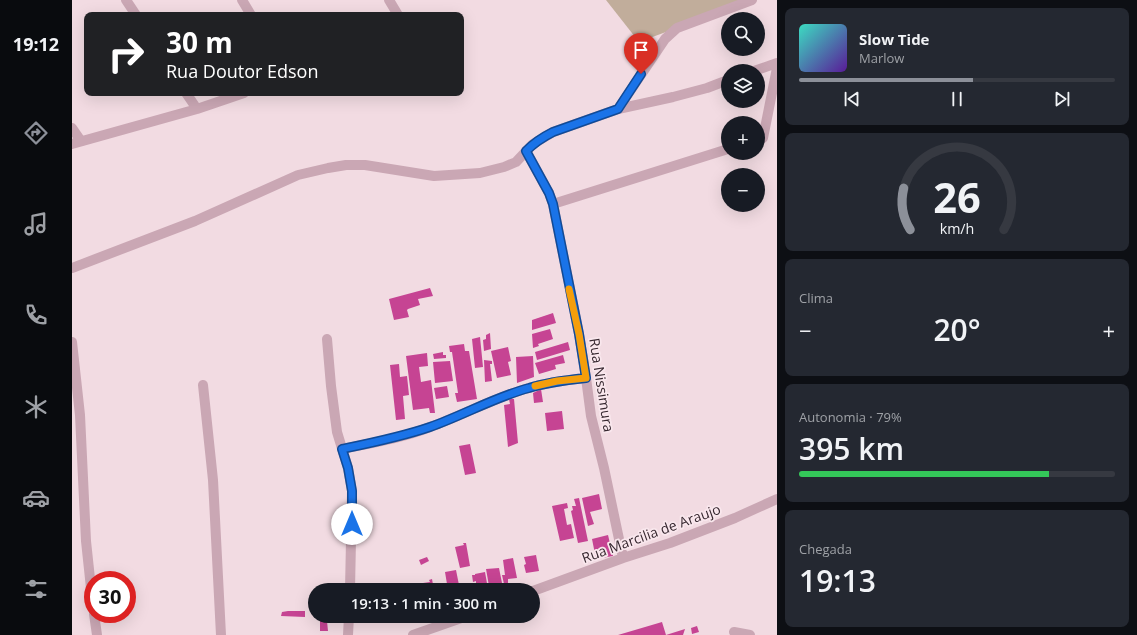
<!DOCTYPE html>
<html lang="pt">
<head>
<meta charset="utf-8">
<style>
  :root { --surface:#171b24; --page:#242831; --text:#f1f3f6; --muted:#9ea1a6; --line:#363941; --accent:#8c9099 }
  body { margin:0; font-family:"Open Sans",sans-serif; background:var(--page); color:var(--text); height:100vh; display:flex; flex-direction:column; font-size:15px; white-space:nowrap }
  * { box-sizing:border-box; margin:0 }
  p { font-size:13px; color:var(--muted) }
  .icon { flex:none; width:22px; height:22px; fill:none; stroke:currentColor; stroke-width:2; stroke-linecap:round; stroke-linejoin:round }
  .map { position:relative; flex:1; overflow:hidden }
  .details { display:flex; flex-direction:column; gap:8px; padding:8px; background:#0d0f14; width:360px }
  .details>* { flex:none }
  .guide { position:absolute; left:12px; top:12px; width:380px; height:84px; border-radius:8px; box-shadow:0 4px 16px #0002; background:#202124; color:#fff; overflow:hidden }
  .controls { position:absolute; left:649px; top:12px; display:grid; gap:8px }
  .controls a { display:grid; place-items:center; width:44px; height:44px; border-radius:50%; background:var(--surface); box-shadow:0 4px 16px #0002; font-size:20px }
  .speed { position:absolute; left:12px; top:571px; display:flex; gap:8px; font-size:20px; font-weight:700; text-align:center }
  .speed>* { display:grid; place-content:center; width:52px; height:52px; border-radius:50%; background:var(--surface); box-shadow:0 4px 16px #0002; line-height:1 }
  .speed .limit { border:6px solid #d22; background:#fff; color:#111 }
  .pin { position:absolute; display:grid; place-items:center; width:34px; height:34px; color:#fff; margin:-41px -17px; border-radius:50% 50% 50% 0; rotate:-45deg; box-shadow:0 0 4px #0007 }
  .pin .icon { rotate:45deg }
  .me { position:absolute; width:44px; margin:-22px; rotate:0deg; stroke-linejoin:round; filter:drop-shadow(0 0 3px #0008) }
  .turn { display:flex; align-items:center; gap:14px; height:84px; padding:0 16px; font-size:18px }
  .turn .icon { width:52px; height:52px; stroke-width:2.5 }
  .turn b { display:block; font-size:28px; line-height:34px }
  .big { font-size:30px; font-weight:600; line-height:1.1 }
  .details .card { flex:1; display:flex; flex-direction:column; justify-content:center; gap:6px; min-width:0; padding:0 14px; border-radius:8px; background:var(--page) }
  .details .dial { align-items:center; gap:0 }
  .dial svg { height:104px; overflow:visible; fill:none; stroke:var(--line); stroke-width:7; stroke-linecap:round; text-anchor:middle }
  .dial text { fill:var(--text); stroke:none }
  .song { display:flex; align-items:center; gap:12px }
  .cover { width:48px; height:48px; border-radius:6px; background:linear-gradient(135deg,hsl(170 70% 55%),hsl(270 70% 35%)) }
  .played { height:4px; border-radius:2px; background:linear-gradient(90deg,var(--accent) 55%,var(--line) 55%) }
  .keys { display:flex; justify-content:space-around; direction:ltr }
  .heat { display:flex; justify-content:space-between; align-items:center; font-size:22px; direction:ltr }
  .charge { height:6px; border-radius:3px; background:linear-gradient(90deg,#34c759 79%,var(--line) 0) }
  .trip { position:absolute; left:236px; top:583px; width:232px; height:40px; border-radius:20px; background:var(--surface); box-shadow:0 4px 16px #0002; font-weight:600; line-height:40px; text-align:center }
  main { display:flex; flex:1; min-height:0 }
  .dock { display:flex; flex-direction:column; width:72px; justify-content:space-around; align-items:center; background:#090b0e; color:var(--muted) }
  .dock .icon { width:28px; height:28px }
  .dock .current { color:var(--accent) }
  .dock b { font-size:18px; color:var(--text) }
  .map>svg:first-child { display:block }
  .green { fill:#c1ad9b }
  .building { fill:#c64493 }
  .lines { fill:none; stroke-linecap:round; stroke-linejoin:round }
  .minor { stroke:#caa7b4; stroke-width:10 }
  .route-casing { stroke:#114b97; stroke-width:10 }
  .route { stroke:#1a73e8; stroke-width:7 }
  .slow { stroke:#f59e0b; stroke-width:7 }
  .labels { text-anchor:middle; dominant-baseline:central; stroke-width:3.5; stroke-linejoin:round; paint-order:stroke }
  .street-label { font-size:14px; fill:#36272f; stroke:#f9e7ed }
</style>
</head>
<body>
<main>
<nav class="dock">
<b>19:12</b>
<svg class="icon current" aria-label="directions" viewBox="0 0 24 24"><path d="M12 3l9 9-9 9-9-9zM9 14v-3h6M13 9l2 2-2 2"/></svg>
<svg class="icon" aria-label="music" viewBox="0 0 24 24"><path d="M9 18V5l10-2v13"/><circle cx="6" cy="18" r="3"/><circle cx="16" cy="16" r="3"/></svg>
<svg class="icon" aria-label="phone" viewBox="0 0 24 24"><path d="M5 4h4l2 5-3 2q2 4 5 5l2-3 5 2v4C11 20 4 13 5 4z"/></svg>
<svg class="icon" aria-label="climate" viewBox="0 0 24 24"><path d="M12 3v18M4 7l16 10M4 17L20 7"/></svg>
<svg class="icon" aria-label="car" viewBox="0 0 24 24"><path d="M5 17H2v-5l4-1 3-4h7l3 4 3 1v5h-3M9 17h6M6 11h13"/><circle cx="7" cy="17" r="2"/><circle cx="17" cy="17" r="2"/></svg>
<svg class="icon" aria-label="filters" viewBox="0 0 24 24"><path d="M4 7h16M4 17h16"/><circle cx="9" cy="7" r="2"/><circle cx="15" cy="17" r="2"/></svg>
</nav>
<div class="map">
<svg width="705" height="635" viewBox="0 0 705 635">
  <rect width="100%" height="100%" fill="#f2dbe2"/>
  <path class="green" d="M534,0H680L567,42Z"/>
  <path class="building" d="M358,288L361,296L346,299L348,305L336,309L335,310L337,317L322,320L317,299Z
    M481,313L484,323L460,330V320Z
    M478,329L481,339L466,344L467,346L461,348L460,334Z
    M418,333L419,349L412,351L411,340L414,339V335Z
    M408,337L411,367L403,368L400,339Z
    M496,342L498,350L465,360L463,352Z
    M392,344L393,351H397L405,399L385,402L383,393H386L380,352H378L377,346Z
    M436,347L439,361L436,362L439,375L425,378L419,351Z
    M371,352V355H374V358L362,359L361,354Z
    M355,353L356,366L347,367L349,382L359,380L363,413H358L357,408L341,410L334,356Z
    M491,355L493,363L483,365L484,369L467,374L463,363Z
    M461,356L462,377L445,383L444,357Z
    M412,360L420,361V364H418L420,381L413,382Z
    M378,361L381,381L363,383L361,362Z
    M327,364L328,377L335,376L337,395L331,396L333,419L324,420L318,365Z
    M375,386L377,397L364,399L362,388Z
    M469,389L471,402L462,403L461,393Z
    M437,399H442L446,443L436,447L432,405L438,404Z
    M490,411L492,429L475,431L473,413Z
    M398,444L404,473L393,475L387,446Z
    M527,494L530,509L518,512L522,524L516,526L510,498Z
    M507,498L516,541L506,543L499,511L501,510L500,506H504L502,499Z
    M495,503L496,508L492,509L495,525L499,524L502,538L488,541L480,506Z
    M536,535L541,556L524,559L520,539Z
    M391,543H394L398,566L388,568L383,547L392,545Z
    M464,555L467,571L454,573L452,565L454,564L452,557Z
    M355,557L357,561L349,565L347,560Z
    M441,558L445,578L436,579V583L432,584L430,575H433L431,560Z
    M427,568L430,583L417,586L414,569Z
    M384,570L388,590H376L373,572Z
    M413,572L416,589L403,590L402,589L409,588V585L404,586V581L401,582L400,575H403V574Z
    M360,579L362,590H345L344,584L358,582L357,580Z
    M216,611H233V617L209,616L210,612Z
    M248,621H255L256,631H248Z
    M590,622L594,635L613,629L611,635H546Z
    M625,626L627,632L620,634L619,628Z"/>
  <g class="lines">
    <path class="minor" d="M54,0L64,15
      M170,0L179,15
      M317,0L326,15
      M682,71L705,63
      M114,93L125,109
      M546,109L593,39L605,28L680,0
      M0,128L9,141
      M686,140L691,138L705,68
      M0,144L125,109L172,93
      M454,151L477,193L481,204L507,334L514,378L519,416L532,468L551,558
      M481,204L656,149
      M0,268L123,221L226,175L256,168L274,165H293L362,176L408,173L432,167L444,162L461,144L481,132L546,109L601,97L635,88L656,80
      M255,339L259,386L265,432L276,468L280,491L278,590
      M0,342L8,415L14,541L21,607
      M131,385L141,480L149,635
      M270,449C299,443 330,438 358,427C392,415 423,397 457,388C476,382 495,380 514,378
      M461,591L551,558L598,543L663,518L705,499
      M22,614L25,635
      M662,632L678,635
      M276,635L277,616
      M341,635L395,616"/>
  </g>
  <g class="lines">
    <g class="route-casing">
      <path id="route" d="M280,524V491L276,468L270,449C299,443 329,437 358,427C392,415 423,397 457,388C476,382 495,380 514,378L507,334L481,204L477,193L454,151C462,143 471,137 481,132L546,109L569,74"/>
    </g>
    <use href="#route" class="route"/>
    <path class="slow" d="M463,386L485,381L514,378L507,334L497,289"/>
  </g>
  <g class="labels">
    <g class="street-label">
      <text transform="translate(530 385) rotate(81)">Rua Nissimura</text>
      <text transform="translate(579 533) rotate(-20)">Rua Marcilia de Araujo</text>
    </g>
  </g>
</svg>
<div class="controls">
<a><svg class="icon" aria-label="search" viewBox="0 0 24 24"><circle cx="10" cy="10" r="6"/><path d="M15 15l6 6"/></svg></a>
<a><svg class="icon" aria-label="layers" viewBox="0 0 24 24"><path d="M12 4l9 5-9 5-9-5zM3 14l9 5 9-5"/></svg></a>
<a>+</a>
<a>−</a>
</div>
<div class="speed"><div class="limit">30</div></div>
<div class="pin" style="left:569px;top:74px;background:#d93025"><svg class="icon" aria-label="arrive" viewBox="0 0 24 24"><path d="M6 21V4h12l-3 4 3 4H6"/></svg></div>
<svg class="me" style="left:280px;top:524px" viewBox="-20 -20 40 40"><circle r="19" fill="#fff"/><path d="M0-13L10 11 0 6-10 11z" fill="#1a73e8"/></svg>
<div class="trip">19:13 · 1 min · 300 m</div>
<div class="guide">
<div class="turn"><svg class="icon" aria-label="right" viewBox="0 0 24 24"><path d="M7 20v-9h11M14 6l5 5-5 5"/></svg><div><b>30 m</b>Rua Doutor Edson</div></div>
</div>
</div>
<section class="details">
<div class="card">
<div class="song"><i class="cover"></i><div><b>Slow Tide</b><p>Marlow</p></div></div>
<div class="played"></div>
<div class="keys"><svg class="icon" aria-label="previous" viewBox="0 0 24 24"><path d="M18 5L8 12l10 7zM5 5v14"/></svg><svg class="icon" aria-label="pause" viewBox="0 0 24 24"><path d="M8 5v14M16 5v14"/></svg><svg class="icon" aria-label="next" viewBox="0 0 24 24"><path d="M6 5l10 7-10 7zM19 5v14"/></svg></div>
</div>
<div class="card dial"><svg viewBox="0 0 100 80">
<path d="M14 69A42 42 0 1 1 86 69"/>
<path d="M14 69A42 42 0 0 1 9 37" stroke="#8c9099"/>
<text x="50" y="56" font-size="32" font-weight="700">26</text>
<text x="50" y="72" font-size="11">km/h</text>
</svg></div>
<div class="card"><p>Clima</p>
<div class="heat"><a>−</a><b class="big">20°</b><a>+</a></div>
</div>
<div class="card"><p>Autonomia · 79%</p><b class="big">395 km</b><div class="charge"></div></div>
<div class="card"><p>Chegada</p><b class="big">19:13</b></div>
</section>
</main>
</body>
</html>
